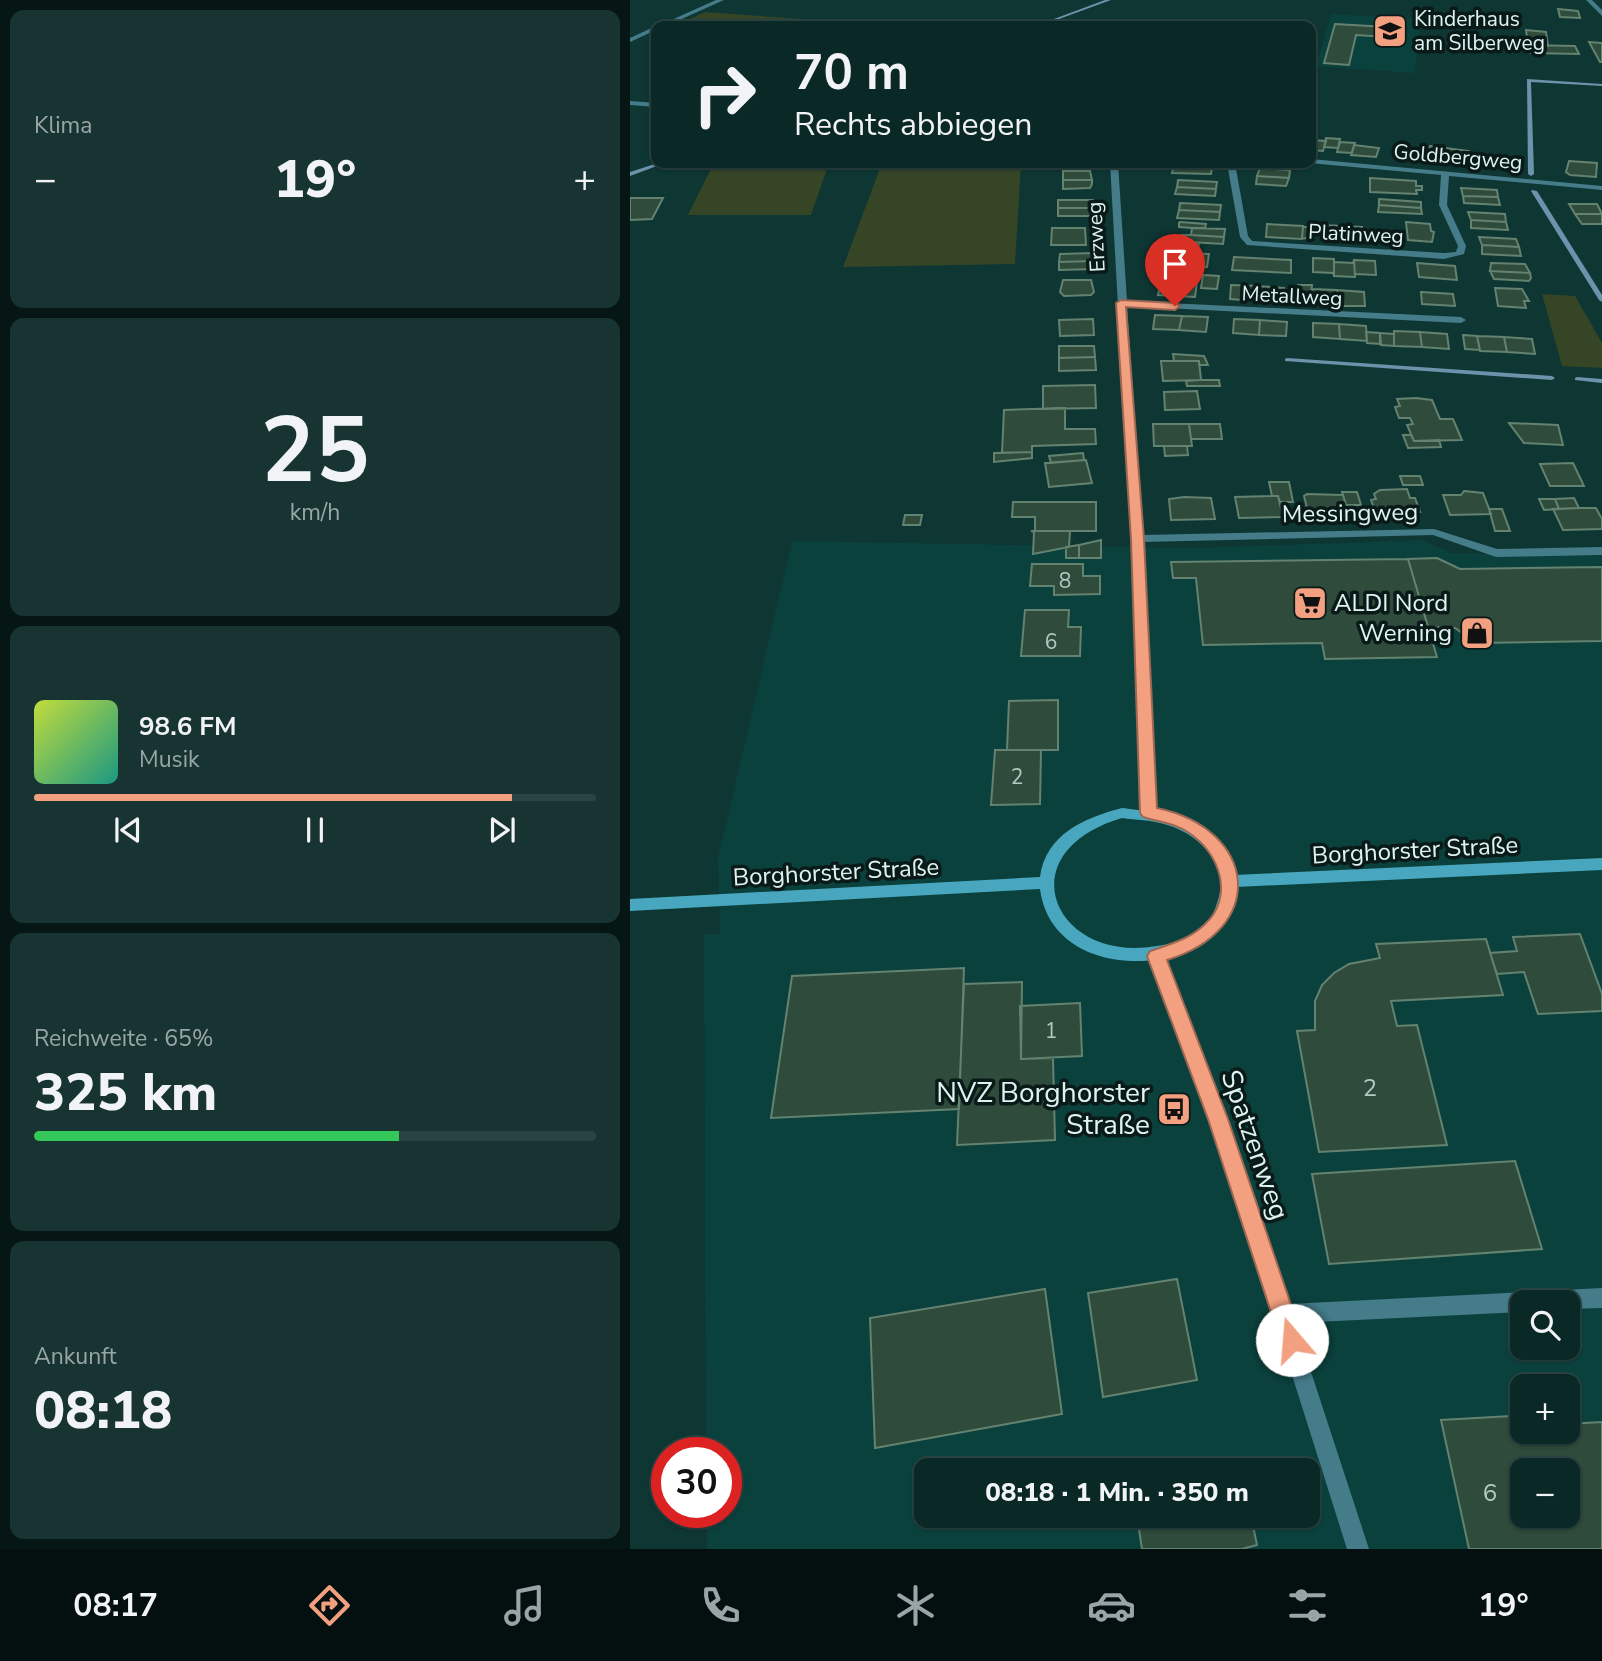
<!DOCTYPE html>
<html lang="de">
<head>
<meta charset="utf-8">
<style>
  :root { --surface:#0a2826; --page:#183432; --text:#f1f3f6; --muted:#99a6a7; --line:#2a4443; --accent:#f2a080 }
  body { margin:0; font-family:"Nunito Sans",sans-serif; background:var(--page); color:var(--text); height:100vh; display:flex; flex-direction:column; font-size:26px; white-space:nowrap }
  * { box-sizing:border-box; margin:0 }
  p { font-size:23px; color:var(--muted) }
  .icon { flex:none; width:38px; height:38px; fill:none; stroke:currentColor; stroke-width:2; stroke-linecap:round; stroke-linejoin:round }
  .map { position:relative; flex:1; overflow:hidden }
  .side { display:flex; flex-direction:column; gap:10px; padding:10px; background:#061615; width:630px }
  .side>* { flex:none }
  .guide { position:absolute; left:21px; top:21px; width:665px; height:147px; border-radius:14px; box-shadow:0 2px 5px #0004,0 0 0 2px var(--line); background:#0a2826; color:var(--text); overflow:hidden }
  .controls { position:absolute; left:880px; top:1290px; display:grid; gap:14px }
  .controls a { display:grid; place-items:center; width:70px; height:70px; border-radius:14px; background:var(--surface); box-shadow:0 2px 5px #0004,0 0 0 2px var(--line); font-size:35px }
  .speed { position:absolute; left:21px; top:1437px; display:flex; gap:14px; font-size:35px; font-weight:700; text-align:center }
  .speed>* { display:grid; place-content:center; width:91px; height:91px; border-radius:50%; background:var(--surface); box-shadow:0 2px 5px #0004,0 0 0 2px var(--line); line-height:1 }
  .speed .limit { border:10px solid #d22; background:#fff; color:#111 }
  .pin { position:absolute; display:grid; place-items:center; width:60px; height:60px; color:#fff; margin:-72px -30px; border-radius:50% 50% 50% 0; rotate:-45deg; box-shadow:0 0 7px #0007 }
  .pin .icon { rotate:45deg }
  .me { position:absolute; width:77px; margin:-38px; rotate:342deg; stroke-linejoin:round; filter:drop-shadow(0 0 5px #0008) }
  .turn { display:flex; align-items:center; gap:24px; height:147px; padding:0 28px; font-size:32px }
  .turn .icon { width:91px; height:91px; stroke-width:2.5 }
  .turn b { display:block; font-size:49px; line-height:60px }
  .big { font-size:52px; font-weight:800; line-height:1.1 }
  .side .tile { flex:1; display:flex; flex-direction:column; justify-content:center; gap:10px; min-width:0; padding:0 24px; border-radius:14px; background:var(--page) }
  .side .dial { align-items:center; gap:0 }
  .dial b { font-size:91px; line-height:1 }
  .song { display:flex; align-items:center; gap:21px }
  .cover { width:84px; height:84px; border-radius:10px; background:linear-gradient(135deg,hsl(70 70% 55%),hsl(170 70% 35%)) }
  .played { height:7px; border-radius:4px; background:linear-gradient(90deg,var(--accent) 85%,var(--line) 85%) }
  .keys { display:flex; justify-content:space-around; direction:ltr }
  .heat { display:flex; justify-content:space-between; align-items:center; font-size:38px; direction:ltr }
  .charge { height:10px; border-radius:5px; background:linear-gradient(90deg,#34c759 65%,var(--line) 0) }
  .trip { position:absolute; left:284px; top:1458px; width:406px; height:70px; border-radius:14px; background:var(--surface); box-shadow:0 2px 5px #0004,0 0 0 2px var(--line); font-weight:800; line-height:70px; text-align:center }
  .tabs { display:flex; height:112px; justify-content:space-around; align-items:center; background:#04100f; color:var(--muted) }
  .tabs .icon { width:49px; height:49px }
  .tabs .selected { color:var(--accent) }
  .tabs b { font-size:32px; color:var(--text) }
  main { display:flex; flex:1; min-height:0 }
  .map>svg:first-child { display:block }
  .built { fill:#0b413d; fill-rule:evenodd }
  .green { fill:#374527 }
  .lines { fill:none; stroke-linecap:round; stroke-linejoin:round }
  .stream { fill:#6d93ac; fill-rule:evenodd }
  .building { fill:#2f4b3b; stroke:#648270; stroke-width:2; fill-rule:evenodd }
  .minor { fill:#457c8a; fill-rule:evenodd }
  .tertiary { fill:#457c8a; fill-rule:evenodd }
  .secondary { fill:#48a7be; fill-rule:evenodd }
  .route { fill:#f2a080; stroke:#9d6853; stroke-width:2 }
  .labels { text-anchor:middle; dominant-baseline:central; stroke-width:7; stroke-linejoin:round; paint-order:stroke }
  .far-poi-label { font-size:21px; fill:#dff4f1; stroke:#0a1a19; text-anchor:start }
  .far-street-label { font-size:21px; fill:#dff4f1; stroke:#0a1a19 }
  .number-label { font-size:21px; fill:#b3cac4 }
  .street-label { font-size:24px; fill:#dff4f1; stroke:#0a1a19 }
  .poi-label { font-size:24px; fill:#dff4f1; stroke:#0a1a19; text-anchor:start }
  .near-number-label { font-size:24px; fill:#b3cac4 }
  .near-poi-label { font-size:28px; fill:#dff4f1; stroke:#0a1a19; text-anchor:end }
  .near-street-label { font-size:28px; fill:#dff4f1; stroke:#0a1a19 }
</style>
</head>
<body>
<main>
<section class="side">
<div class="tile"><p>Klima</p>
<div class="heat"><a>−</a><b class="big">19°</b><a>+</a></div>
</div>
<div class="tile dial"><b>25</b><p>km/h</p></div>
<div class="tile">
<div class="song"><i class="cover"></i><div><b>98.6 FM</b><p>Musik</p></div></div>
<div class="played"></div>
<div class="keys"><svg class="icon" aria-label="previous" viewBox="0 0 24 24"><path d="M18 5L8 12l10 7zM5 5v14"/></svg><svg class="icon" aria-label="pause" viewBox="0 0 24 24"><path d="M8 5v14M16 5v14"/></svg><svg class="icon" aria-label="next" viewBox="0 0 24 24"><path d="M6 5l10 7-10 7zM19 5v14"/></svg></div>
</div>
<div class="tile"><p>Reichweite · 65%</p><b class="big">325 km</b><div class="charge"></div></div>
<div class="tile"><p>Ankunft</p><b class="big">08:18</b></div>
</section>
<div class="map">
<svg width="972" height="1549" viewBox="0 0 972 1549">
  <rect width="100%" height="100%" fill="#0e3633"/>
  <path class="built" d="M701,14L791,19L785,73L686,66Z
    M792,540L821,553L972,556V1549H77V1512H96V1452H76L74,934H90L88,858L162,541L566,548ZM892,1302H938V1348H892ZM892,1386H938V1432H892ZM296,1470H677V1516H296ZM892,1470H938V1516H892Z"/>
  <path class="green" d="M75,12L268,26L49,24Z
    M84,163H199L181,215H58Z
    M252,163H391L385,264L213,267Z
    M912,294L945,296L972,343V368L932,366Z"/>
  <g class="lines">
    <path class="stream" d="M475,0H481L410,26H405Z
      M897,79L972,84V86L901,82L904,174L901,176L898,174Z
      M28,163H35L0,176V172Z
      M902,190L907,191L972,295V302L969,300L901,191Z
      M657,358L922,376L925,378L922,380L655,361V359Z
      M947,377L972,379V383L945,380V378Z"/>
  </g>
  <path class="building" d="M928,9L948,11L950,18L930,17Z
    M705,24L774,28L772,38L726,35L719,65L694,63Z
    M896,30L916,32L918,46L898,45Z
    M959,42L972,43V62H970Z
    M897,45L945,46L949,54L900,53Z
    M696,138L710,139L708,148L694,147Z
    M681,140L696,141L693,151L681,150Z
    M710,142L725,143L722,153L707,152Z
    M724,145L749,148L746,157L721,155Z
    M800,146L839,151L838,160L799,158Z
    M939,161L967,163L966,177L940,175L936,172Z
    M436,163H458V168H435Z
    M544,163H583L582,168L544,166Z
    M544,166L582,168L581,174L542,173Z
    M630,168L660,170L659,178L627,176Z
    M433,171H460L462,180H433Z
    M627,176L659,178L656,186L626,184Z
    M740,178L786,181V186H792V190H786L787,194L740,192Z
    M433,180H462V184L460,188L433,189Z
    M548,180L587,182L586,189L547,187Z
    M547,187L586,189L585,196L545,194Z
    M831,188L867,190L868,197L833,196Z
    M833,196L868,197L870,205L834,203Z
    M0,198H33L22,219L0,220Z
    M749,199L791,202V208L749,205Z
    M428,200H463L464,204L462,208H428Z
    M550,203L591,205L590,212L549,210Z
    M939,204H967L972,214H945Z
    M749,205L791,208L792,214L748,212Z
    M428,208H462L464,216H428Z
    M549,210L590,212L589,220L547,218Z
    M838,212L875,214L876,222L841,220Z
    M945,214H972V224H952Z
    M841,220L876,222L878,230L841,228Z
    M776,222L800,224L801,231L804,232L802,242L778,240Z
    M549,223L550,222L576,224L575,228H562L549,227Z
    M637,224L673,226L672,239L636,237Z
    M693,225L712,226L713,241H693Z
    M712,226L732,227V243L713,241Z
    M673,227H683V239L672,238Z
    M422,228H455L456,245H421Z
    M562,228L595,229L594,237L561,235Z
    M551,235H561L594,237L593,244L559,242H550Z
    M849,237L886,239L889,247L852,245Z
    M542,241L559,242L569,243L568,248L541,246Z
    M852,245L889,247L891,256L852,254Z
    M464,253V261L429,262L430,254Z
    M546,253L579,254L577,267L544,265Z
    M604,257L661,260V273L602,270Z
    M683,258L704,259V276L703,273L683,272Z
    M704,259V262L723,263L724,260L725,277L704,276Z
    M724,260L745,261L746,275L725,274V277Z
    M464,261L465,269L429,270V262Z
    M787,263L825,266L827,280L789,277Z
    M861,263L895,264L900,273L860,271Z
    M860,271L900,273L901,278L899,281L864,279Z
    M573,275L589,276L587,289L571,288Z
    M433,280H461L464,292L461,295L434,296L430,292Z
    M531,281L567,282L565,297L528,295Z
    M601,285L627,286L626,301L600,299Z
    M668,285H682L681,295L668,294Z
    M627,286L654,288L653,302L626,301Z
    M865,288L892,289L899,301H894L896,308L868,306Z
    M682,289L707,290L708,306L681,303Z
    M707,290L734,292L735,306H708Z
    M791,292L823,294L825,306L792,304Z
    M525,315L552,316L549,330L523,329Z
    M552,316L578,317L576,332L549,330Z
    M463,319L464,335L430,336L429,320Z
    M604,319L630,320L629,335L603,333Z
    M630,320L657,322L656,336L629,335Z
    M683,323L709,324L710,339L683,337Z
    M709,324L736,326L737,341L710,339Z
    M764,331L790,332L792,347L764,346Z
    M736,332L750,333V344L737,343Z
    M790,332L817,334L819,349L792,347Z
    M750,333L764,334V346L751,345Z
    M833,335L847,336L850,350L835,349Z
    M847,336L874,337L877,352L850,351Z
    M874,337L902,339L905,354L877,352Z
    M429,346H464L465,357L429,358Z
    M543,354L574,356L578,365H569V361H544Z
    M465,357L466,370L429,371V358Z
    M531,361H569L571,380L533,381Z
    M571,380H589L590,386H557L556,381Z
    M465,385L466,408L413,409V386Z
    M567,391L570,409L535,410L534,392Z
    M786,398L802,400L810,419H823L832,440L784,441L777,425L783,424L780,418H769L765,407L770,406L767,399Z
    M435,408V429H465L466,444L402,446V452L372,453L374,410Z
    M879,423L928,425L933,445L894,443Z
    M523,424H559L562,446H524Z
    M559,424H590L592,439H561Z
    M773,435H781L784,441L809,440L811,447L778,448Z
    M534,446H557L558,455L535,456Z
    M402,452V458L364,462V453Z
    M453,453L454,460L421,463L419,456Z
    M456,460L462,483L419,487L415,463Z
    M943,463L954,486H920L910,464Z
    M770,476H790L793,485H773Z
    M639,482H659L663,502H650L648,496H642Z
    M777,489L780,498H785L790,512L746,513L741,500L746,499L744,494L750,490Z
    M834,491L853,493L861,514L820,515L813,495H831Z
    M712,492H727L731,505H716Z
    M677,494L713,495L719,516H679L674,496Z
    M642,496H648L653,517L609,518L605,497Z
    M554,497L581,498L585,519L541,520L539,499Z
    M944,498L949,508L929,509L925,499Z
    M909,499H925L929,509L914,510Z
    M383,502H466V531H405V517H382Z
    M949,508H966L972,519V529L933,530L923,509Z
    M859,509H872L880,531H865Z
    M275,515H292L290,525H273Z
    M401,531H440L439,547L403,554L404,532Z
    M471,540V558H449V545Z
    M449,545V558H436V547Z
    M807,558L830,569L972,567V641L846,643L825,628L798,627L778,559Z
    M778,559L807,657L695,659L692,643L573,645L566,578H543L541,562Z
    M402,564H453V576H470V594L424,595V586H400Z
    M395,610H439L438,627H451L450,656H391Z
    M428,700V750H377L379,701Z
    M365,750H411L410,804L361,805Z
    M950,934L972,994V1011L908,1014L894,972L867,974L860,953L887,951L883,937Z
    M856,939L873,995L761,1001L767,1026L787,1025L817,1145L689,1152L667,1031L685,1030V1001L692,985L704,973L719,964L750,958L746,944Z
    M334,968L329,1109L141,1118L162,976Z
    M392,982L391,1059L423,1058L425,1140L327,1145L334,984Z
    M450,1003L452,1056L391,1059L390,1006Z
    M885,1161L912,1249L699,1264L682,1174Z
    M547,1279L567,1380L473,1397L458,1293Z
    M415,1289L432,1414L245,1448L240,1318Z
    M881,1416L884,1428L892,1427V1432H938V1424L972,1422V1549H839L811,1420ZM892,1470H938V1516H892Z
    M507,1516H621L627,1545L612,1549H512Z"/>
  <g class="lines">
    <path class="minor" d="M86,0H94L36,26H28Z
      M26,26V30L0,42V38Z
      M0,101L26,103V107L0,105Z
      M681,159L972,186V190L819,176L817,205L836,246L834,254L814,259L617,245L610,237L597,163H605L618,236L622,241L814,253L826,252L828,246L809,205L811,175L679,163Z
      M480,163H488L497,301L831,317L836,320L831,323L497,306L513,535L804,529L867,549L972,547V555L866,557L803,535L513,542L525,813L523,817H513L511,813L501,539Z
      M526,949L532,951L534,956L624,1198L659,1304L972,1288V1308L938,1309V1302H892V1312L665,1323L739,1549H717L606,1198L518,956L520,951Z"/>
    <path class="tertiary" d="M956,0H962L972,10V16Z"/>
    <path class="secondary" d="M492,808C542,814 588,820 604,875L972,858V870L606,887C603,906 598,921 584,935C571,950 549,956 531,959C479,968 418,949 410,889L0,911V899L410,877C416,834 454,818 492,808ZM492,818C506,820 521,820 534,824C563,831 596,859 590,892C587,905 583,919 571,929C558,939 543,944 527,946C423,964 376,852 492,818Z"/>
  </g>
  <path class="route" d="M491,300L545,303L550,306L545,310L496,307L514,539L527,808C627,829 639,929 537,960L598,1119L673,1340L669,1348L662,1352L654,1348L650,1340L578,1119L517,956L520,951C540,944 558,940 574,925C605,898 590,853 559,833C545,823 529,822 513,817L510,813L501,539L486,303Z"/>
  <defs>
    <g id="school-square" transform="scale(1.75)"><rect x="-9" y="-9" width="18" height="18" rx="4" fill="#f2a080" stroke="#0a1a19"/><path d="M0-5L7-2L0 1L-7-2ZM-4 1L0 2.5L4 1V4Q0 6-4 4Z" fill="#111"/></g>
    <g id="supermarket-square" transform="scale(1.75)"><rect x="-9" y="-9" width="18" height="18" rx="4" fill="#f2a080" stroke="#0a1a19"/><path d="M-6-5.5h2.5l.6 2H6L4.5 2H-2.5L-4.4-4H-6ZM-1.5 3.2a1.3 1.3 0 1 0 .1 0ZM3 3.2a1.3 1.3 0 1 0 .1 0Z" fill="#111"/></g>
    <g id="shop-square" transform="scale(1.75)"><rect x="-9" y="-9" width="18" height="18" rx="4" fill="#f2a080" stroke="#0a1a19"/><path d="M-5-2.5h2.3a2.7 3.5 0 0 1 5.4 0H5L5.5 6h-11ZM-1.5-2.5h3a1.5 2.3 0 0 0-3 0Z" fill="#111"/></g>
    <g id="bus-square" transform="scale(1.75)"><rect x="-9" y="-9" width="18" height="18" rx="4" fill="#f2a080" stroke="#0a1a19"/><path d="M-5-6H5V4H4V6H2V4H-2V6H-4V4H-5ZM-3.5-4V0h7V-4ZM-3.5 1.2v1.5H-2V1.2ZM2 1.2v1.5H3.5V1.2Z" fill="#111"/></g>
  </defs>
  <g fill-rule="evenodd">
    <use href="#school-square" x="760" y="31"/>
    <use href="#supermarket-square" x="680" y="603"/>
    <use href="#shop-square" x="847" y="633"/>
    <use href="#bus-square" x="544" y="1109"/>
  </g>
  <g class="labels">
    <g class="far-poi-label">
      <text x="784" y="19">Kinderhaus<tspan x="784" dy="24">am Silberweg</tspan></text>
    </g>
    <g class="far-street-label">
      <text transform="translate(828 157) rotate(5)">Goldbergweg</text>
      <text transform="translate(726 234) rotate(3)">Platinweg</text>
      <text transform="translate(466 237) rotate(-93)">Erzweg</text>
      <text transform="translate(662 296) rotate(3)">Metallweg</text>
    </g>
    <g class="number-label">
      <text x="435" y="581">8</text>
      <text x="421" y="642">6</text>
      <text x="387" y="777">2</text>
      <text x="421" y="1031">1</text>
    </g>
    <g class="street-label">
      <text transform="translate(720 513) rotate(-1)">Messingweg</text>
      <text transform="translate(785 850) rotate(-3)">Borghorster Straße</text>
      <text transform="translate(206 872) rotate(-3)">Borghorster Straße</text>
    </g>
    <g class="poi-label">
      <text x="704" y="603">ALDI Nord</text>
      <text x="822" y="633" text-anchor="end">Werning</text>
    </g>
    <g class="near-number-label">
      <text x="740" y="1088">2</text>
      <text x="860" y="1493">6</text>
    </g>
    <g class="near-poi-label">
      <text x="520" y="1093">NVZ Borghorster<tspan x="520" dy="32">Straße</tspan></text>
    </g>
    <g class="near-street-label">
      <text transform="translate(625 1145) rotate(71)">Spatzenweg</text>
    </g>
  </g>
</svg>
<div class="controls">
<a><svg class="icon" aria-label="search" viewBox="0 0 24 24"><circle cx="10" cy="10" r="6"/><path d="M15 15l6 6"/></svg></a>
<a>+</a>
<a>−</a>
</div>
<div class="speed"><div class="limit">30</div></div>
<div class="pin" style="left:545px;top:306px;background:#d93025"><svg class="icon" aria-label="arrive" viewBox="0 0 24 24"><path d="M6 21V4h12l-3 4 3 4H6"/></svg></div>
<svg class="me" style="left:662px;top:1340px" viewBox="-20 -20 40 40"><circle r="19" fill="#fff"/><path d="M0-13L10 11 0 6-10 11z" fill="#f2a080"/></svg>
<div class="trip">08:18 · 1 Min. · 350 m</div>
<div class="guide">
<div class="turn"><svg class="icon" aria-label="right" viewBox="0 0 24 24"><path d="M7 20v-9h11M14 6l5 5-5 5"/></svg><div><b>70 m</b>Rechts abbiegen</div></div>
</div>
</div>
</main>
<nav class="tabs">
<b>08:17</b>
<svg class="icon selected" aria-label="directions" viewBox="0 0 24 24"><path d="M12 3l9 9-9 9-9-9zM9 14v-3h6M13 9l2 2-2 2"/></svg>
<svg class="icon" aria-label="music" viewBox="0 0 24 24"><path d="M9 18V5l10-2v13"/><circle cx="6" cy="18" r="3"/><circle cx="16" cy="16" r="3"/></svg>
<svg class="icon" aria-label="phone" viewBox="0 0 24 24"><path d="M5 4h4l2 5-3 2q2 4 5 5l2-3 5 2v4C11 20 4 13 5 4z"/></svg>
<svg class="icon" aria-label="climate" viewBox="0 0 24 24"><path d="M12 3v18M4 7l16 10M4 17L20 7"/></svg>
<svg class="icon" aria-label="car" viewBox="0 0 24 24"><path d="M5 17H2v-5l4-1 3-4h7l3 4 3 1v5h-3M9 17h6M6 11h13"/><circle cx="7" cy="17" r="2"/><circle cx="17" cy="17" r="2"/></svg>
<svg class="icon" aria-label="filters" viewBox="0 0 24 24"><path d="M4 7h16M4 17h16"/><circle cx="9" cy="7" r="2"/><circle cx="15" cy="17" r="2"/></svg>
<b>19°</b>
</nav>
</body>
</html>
